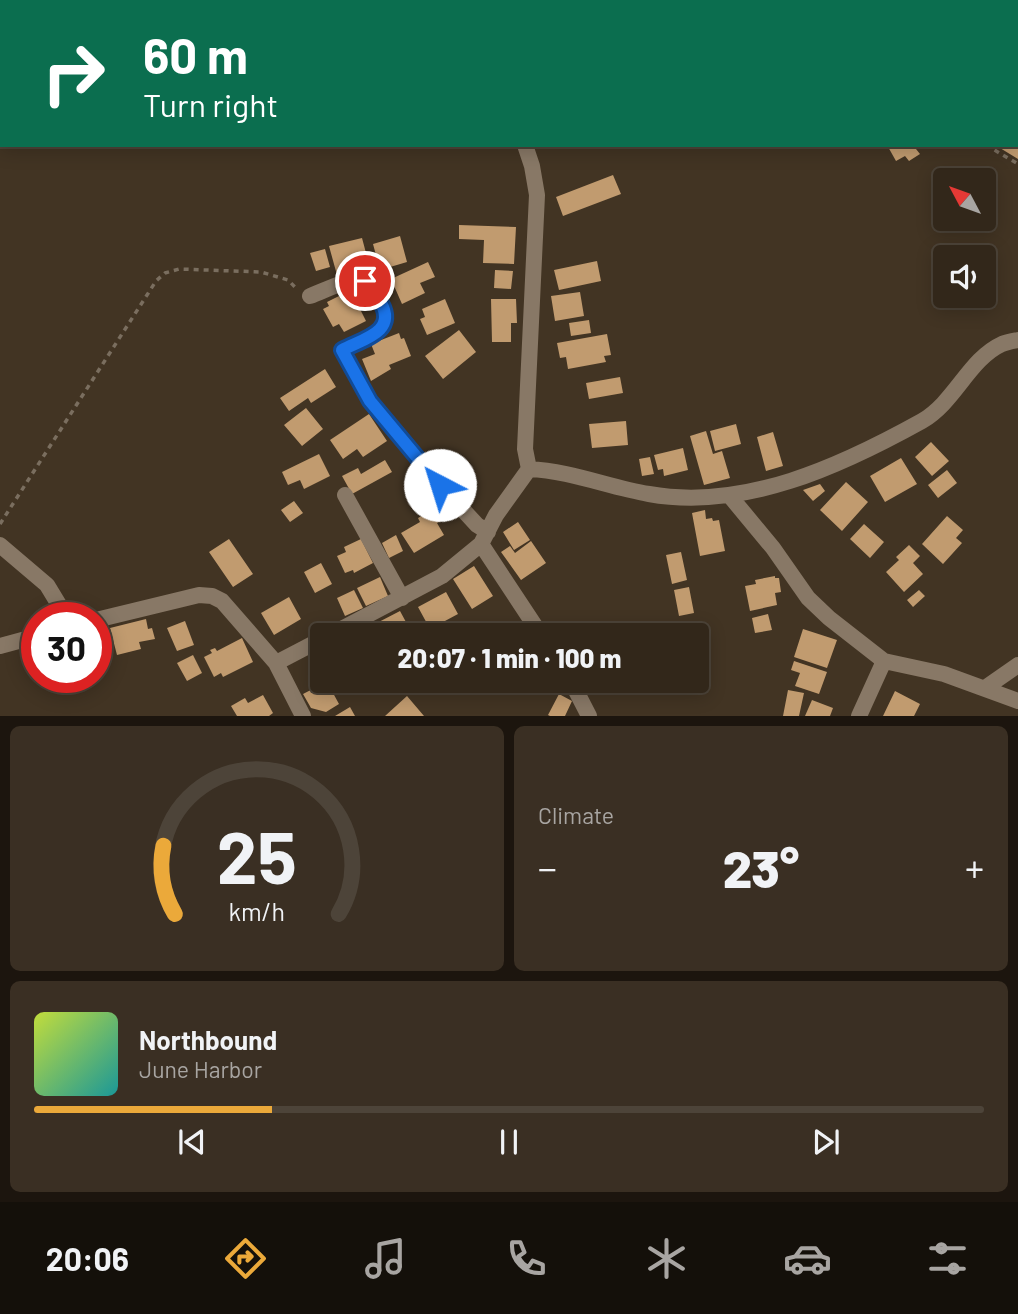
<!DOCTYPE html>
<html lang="en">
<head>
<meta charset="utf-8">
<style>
  :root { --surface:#32271a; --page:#3a2f23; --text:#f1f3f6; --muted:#a8a5a2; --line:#4d4439; --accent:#eba93a }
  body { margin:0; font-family:Barlow,sans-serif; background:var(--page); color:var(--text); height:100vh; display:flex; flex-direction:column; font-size:26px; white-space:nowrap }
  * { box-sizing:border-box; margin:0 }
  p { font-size:23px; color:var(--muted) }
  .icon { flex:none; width:38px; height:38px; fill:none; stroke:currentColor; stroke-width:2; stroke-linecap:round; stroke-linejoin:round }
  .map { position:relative; height:716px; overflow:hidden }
  .panel { display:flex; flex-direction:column; gap:10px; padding:10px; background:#1c150e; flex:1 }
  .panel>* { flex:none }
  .hud { position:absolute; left:0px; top:0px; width:1018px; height:147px; box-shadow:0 4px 18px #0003,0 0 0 2px var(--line); background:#0b6e4f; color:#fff; overflow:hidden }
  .needle { width:46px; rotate:311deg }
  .buttons { position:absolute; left:933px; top:168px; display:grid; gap:14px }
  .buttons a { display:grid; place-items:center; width:63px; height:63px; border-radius:7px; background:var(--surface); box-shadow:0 4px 18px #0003,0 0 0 2px var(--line); font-size:35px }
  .speed { position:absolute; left:21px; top:602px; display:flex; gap:14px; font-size:35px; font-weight:700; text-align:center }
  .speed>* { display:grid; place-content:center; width:91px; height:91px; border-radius:50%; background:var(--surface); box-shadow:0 4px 18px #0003,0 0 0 2px var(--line); line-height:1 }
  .speed .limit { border:10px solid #d22; background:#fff; color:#111 }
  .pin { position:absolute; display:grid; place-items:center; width:60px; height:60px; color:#fff; margin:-30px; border:4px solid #fff; border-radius:50%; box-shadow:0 2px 7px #0007 }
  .me { position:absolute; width:77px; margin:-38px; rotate:320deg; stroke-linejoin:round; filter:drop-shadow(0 0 5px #0008) }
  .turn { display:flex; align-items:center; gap:24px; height:147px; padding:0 28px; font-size:32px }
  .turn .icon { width:91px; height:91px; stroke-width:2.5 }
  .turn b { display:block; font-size:49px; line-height:60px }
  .big { font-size:52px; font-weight:800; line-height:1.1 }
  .panel .tile { flex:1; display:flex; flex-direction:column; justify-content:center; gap:10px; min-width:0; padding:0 24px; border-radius:10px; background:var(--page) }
  .panel .dial { align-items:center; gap:0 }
  .dial svg { height:182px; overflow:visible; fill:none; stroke:var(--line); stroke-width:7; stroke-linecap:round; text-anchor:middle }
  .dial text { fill:var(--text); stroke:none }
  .song { display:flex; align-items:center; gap:21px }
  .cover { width:84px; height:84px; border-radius:10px; background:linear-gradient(135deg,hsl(70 70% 55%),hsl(180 70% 35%)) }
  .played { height:7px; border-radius:4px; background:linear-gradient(90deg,var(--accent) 25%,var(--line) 25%) }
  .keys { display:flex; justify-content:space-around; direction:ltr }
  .heat { display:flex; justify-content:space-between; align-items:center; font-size:38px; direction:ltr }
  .panel .tiles { flex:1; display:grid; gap:10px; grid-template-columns:1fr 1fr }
  .tile:last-child { grid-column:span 2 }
  .trip { position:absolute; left:310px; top:623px; width:399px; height:70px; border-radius:7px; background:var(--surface); box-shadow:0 4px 18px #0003,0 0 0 2px var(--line); font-weight:800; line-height:70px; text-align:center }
  .menu { display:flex; height:112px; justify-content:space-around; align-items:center; background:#14100a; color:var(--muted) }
  .menu .icon { width:49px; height:49px }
  .menu .current { color:var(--accent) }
  .menu b { font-size:32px; color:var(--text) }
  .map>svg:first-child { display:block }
  .building { fill:#c19b6f }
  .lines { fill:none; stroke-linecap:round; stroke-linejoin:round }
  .path { stroke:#7a6e5f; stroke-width:3.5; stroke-dasharray:5 5; stroke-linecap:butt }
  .street { stroke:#887866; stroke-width:16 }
  .route-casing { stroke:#114b97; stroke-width:18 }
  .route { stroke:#1a73e8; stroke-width:12 }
</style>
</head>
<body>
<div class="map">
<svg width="1018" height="716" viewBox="0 0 1018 716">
  <rect width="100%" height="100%" fill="#423423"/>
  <path class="building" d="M887,145H922L916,149L920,154L909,161L905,156L896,161Z
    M1001,145H1018V159L1000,148Z
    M613,175L621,194L563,216L556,197Z
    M459,225L516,227L514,264L483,263L484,240L459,239Z
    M400,236L407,262L380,270L373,244Z
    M362,238L366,253L362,254L365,264L358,266L359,269L337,275L329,246Z
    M325,249L330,267L316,271L310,253Z
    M597,261L601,281L559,290L554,270Z
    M428,262L435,277L420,283L425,293L402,304L391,279Z
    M495,270L513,271L511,289L494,288Z
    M580,292L584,316L555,321L551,296Z
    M352,293L366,321L344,332L339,324L333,327L323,309L329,306L327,302L339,296L341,299Z
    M445,299L455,323L427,335L420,319L425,317L422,309Z
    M491,299H516L517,323H511V342H492Z
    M589,320L591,333L571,336L569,323Z
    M459,330L476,352L443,379L425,356Z
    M399,333L401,339L404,338L411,356L389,365L391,369L371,381L362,359L375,354L371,344Z
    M607,334L611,355L604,356L606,362L568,369L566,357L560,358L557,343Z
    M325,369L336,387L311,403L308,398L289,411L280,398Z
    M620,377L623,393L589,399L586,383Z
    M306,408L323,429L302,446L284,425Z
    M369,414L387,441L363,457L357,449L343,459L330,440Z
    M626,421L628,445L592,448L589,424Z
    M736,424L741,444L715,451L710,431Z
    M706,431L713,454L722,451L730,478L704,485L690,436Z
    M773,432L783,466L766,471L757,437Z
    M931,442L949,461L932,476L915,457Z
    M683,448L688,470L664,476L663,469L658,470L654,455Z
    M319,454L330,476L304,489L300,480L288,485L282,472Z
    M650,457L654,474L642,476L639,459Z
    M901,458L917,484L885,502L870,476Z
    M385,460L392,472L352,494L342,476L358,468L361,474Z
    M947,470L957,483L938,498L928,485Z
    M846,482L868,502L842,531L820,510Z
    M820,484L825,491L813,501L803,490Z
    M294,501L303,513L290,522L281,510Z
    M705,510L706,519L712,518L713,521L719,520L725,551L700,556L692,513Z
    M430,511L432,514L436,512L441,521L437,523L444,535L414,553L401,533L420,522L418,518Z
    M947,516L963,530L956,538L962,543L943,564L922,544Z
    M518,522L530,540L514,550L503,532Z
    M864,524L884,542L870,558L850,539Z
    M396,535L403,551L389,558L382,543Z
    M229,539L253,574L233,587L209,552Z
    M361,539L373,563L354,573L353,570L345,573L337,556L346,552L344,547Z
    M531,541L546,563L521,580L501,552L510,546L515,553Z
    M909,545L920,556L913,563L923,574L904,592L886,572L899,560L896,557Z
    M681,552L687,580L672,584L666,555Z
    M321,563L332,584L315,593L304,572Z
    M474,566L493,596L472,609L453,579Z
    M775,576V578H779L781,592L775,593L777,605L750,611L745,586L756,584L755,580Z
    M380,577L388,596L366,606L357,588Z
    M689,587L694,613L679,616L674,590Z
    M354,590L363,608L345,616L337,598Z
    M919,590L925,596L913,607L907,600Z
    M446,592L458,614L430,629L418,607Z
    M289,597L301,619L274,635L261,613Z
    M400,611L413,635H379L373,625Z
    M768,614L772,630L755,633L752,618Z
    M146,619L148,629L152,628L155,639L139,642L141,649L117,655L110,628Z
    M185,621L194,645L177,651L167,628Z
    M698,624L703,649L696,650V635H684L682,627Z
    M803,629L837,640L827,668L794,657Z
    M242,638L253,662L223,677L221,673L214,677L204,657L212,653L210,650L215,648L217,651Z
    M193,655L202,673L187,681L177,663Z
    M794,661L827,672L819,694L795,686L800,673L791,670Z
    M328,681H331L336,690L333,693L339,704L326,712L311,708L303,694Z
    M507,681H542L531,692L522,684L515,692L506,683Z
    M788,690L804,693L799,716H783Z
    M895,691L920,704L914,716H883Z
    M559,694L572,701L565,716H550L548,715Z
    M263,695L273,713L269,716H237L231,706L245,698L248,703Z
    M407,696L424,716H385Z
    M812,700L833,708L830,716H805Z
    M350,707L355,716H335Z"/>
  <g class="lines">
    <path class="path" d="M187,0L189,2
      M14,2L15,0
      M0,16L2,15
      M986,145L1018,164
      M0,524L156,281L165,273L179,269L261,272L288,280L295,287"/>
    <path class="street" d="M477,0V2
      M310,296C325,291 346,278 362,281C372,283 376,293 380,300C398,333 366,337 342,350L370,401L440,485L477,525L488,532
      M529,469C571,471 608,487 649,494C744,511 841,466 922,421C955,402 969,359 1002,344C1007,342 1013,341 1018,340
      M345,495L402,598
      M729,495L773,548L808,598L829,618L884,661L944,674L1018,701
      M481,544L541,635
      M0,545L47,585L67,618
      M96,620L199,595L212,596L222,601L276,663L303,716
      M330,635L442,576L481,544L496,515L529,469L525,449L537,195L532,166L525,145
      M0,646L37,636
      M276,663L322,639
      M571,681L589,716
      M985,688L1018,665
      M859,716L884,661"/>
  </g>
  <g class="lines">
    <g class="route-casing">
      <path id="route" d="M365,281C373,287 377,294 381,303C397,332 363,339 342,350L370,401L440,485"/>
    </g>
    <use href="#route" class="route"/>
  </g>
</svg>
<div class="buttons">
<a><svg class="needle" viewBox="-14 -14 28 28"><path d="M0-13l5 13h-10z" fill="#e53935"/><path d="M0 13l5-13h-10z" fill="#a8a5a2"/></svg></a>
<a><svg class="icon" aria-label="sound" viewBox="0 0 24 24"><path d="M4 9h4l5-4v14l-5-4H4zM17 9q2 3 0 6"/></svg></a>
</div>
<div class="speed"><div class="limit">30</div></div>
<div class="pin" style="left:365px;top:281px;background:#d93025"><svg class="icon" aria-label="arrive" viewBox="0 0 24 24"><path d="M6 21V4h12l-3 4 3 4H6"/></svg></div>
<svg class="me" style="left:440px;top:485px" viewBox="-20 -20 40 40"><circle r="19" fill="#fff"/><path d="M0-13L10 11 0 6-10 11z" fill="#1a73e8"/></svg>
<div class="trip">20:07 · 1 min · 100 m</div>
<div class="hud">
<div class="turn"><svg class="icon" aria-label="right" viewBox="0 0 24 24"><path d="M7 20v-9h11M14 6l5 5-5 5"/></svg><div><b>60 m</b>Turn right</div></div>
</div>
</div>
<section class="panel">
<div class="tiles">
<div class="tile dial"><svg viewBox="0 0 100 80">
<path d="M14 69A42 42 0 1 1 86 69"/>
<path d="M14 69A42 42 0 0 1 9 39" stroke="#eba93a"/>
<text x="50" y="56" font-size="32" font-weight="700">25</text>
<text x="50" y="72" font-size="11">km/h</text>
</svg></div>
<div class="tile"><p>Climate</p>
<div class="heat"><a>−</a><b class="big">23°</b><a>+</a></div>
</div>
<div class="tile">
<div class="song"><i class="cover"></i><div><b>Northbound</b><p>June Harbor</p></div></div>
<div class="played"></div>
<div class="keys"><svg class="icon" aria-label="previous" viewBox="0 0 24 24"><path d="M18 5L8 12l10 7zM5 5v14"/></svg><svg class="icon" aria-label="pause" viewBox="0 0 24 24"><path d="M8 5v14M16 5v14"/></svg><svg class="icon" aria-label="next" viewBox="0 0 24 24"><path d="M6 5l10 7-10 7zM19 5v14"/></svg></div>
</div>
</div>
</section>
<nav class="menu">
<b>20:06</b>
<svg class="icon current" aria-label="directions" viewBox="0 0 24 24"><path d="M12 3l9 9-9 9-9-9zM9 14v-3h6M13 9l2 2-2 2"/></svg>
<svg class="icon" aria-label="music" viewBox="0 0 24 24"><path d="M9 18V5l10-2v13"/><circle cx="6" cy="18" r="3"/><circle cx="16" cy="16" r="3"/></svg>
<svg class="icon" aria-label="phone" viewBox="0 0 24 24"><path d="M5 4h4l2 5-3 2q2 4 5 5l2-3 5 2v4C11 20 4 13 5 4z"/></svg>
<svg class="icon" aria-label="climate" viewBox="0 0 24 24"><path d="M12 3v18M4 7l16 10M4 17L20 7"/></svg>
<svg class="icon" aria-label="car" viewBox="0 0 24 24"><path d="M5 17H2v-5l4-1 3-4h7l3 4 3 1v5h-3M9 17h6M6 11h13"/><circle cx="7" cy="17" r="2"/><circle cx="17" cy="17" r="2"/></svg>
<svg class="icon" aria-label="filters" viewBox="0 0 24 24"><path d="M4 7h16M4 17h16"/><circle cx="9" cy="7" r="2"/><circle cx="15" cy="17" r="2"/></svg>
</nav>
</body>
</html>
